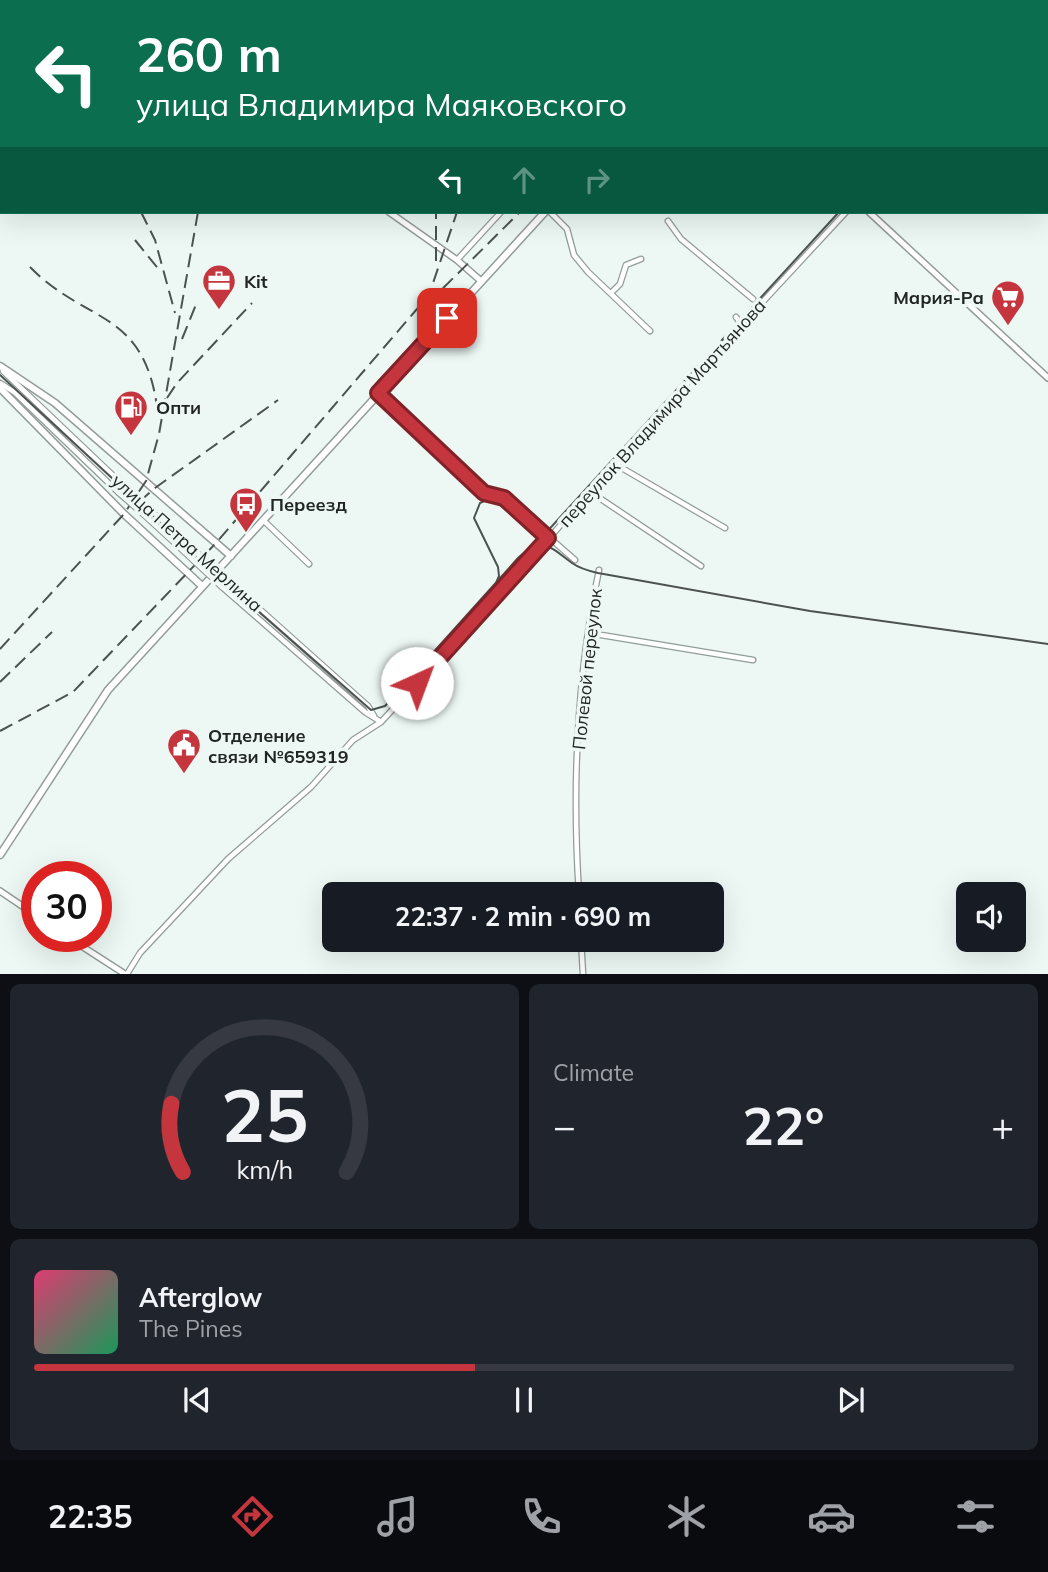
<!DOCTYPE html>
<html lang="en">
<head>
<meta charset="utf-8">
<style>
  :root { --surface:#171b24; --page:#20242c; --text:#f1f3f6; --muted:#9ea1a6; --line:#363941; --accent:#c5353e }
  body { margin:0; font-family:Mulish,sans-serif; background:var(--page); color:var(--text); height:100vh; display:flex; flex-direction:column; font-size:26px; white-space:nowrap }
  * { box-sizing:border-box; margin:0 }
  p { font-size:23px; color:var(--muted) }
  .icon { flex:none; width:38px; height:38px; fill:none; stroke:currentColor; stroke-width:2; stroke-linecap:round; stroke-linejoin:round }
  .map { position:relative; height:974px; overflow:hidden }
  .side { display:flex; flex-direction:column; gap:10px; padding:10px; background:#0d0f14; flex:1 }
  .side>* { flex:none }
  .hud { position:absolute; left:0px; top:0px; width:1048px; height:214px; box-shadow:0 7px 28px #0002; background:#0b6e4f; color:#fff; overflow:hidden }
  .buttons { position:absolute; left:956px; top:882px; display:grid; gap:14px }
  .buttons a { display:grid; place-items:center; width:70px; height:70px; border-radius:10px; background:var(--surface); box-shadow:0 7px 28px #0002; font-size:35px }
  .speed { position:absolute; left:21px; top:861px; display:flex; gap:14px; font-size:35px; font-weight:700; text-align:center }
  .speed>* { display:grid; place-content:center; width:91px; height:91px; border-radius:50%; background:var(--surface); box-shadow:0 7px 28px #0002; line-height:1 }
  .speed .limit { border:10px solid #d22; background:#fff; color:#111 }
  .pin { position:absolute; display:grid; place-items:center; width:60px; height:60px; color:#fff; margin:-30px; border-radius:14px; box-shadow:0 4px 10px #0006 }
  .me { position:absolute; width:77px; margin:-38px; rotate:43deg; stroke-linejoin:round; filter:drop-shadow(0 0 5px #0008) }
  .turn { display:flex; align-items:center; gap:24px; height:147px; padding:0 21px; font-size:32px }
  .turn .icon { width:91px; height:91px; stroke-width:2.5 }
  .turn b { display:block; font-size:49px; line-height:60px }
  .lanes { display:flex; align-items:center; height:66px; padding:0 21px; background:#0003; justify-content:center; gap:35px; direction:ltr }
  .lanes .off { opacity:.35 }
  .big { font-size:52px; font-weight:700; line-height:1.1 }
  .side .tile { flex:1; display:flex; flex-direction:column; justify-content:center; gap:10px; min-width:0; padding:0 24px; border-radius:10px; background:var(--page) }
  .side .dial { align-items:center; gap:0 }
  .dial svg { height:182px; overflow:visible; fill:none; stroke:var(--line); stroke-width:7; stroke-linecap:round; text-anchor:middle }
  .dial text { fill:var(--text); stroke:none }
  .song { display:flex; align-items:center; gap:21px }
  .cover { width:84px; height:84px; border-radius:10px; background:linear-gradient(135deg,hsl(340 70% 55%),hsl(150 70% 35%)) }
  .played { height:7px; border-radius:4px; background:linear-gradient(90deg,var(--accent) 45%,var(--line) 45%) }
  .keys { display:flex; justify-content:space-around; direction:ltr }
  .heat { display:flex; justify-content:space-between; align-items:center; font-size:38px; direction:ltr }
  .side .tiles { flex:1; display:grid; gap:10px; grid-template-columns:1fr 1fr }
  .tile:last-child { grid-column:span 2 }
  .trip { position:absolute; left:322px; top:882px; width:402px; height:70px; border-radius:10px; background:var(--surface); box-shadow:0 7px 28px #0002; font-weight:700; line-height:70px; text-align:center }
  .dock { display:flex; height:112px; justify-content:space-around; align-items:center; background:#090b0e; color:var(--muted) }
  .dock .icon { width:49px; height:49px }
  .dock .active { color:var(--accent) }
  .dock b { font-size:32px; color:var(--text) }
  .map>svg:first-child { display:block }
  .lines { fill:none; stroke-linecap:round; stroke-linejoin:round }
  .minor-casing { stroke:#929c99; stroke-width:7 }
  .tertiary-casing { stroke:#929c99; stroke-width:8 }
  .secondary-casing { stroke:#929c99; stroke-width:9 }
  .minor { stroke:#fff; stroke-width:4.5 }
  .tertiary { stroke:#fff; stroke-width:5 }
  .secondary { stroke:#fff; stroke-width:6 }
  .tram { stroke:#4c5250; stroke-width:2 }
  .rail { stroke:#4c5250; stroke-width:2; stroke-dasharray:14 7; stroke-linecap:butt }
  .minor-bridge-casing { stroke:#929c99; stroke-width:7; stroke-linecap:butt }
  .minor-bridge { stroke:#fff; stroke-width:4.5 }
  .route-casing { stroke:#802228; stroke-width:18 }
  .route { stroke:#c5353e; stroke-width:12 }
  .labels { text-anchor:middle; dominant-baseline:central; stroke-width:7; stroke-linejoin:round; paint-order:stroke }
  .poi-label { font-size:18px; font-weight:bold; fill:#212524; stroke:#edf8f5; text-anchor:start }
  .street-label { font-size:18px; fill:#212524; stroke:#edf8f5 }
</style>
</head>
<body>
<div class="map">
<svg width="1048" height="974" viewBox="0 0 1048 974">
  <rect width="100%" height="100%" fill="#edf8f5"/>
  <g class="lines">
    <g class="minor-casing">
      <path id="minor" d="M373,0L375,2
        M608,0L610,2
        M209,2L210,0
        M313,2L315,0
        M410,2L412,0
        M1046,63L1048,65
        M550,212L567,229L574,255L588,272L650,331
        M668,221L681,239L753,299
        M457,260L501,212
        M611,293L620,284L626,265L641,259
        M736,317L741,324
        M3,371L124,486
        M0,383L14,392L118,492
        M378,393L484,493L504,498L575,560
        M615,464L725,528
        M592,493L701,566
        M148,508L183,540
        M142,513L178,546
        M263,520L309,564
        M227,580L368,706L374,716
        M221,586L365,712L381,722
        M589,633L753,660
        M579,894C572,787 577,675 599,570
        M581,940L583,974
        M127,974L140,953L228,859L311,787L353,740L381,722L520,572L577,506L599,486L657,416L846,212"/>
    </g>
    <g class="tertiary-casing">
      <path id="tertiary" d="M128,0L129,2
        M1015,2L1017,0
        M1046,4L1048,2
        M389,212L457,260L481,281
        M869,212L1048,378
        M0,891L37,916
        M66,936L125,974"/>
    </g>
    <g class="secondary-casing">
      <path id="secondary" d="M746,2L748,0
        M0,366L55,403L231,556
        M0,388L124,514L202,586
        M0,855L108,690L545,212"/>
    </g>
    <use href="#minor" class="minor"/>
    <use href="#tertiary" class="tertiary"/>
    <use href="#secondary" class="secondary"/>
    <path class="tram" d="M1031,2L1032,0
      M0,375L225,582L371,710L385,706L518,558C542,535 550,547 572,563C579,568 589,571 598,573L810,611L1048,644
      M532,548L839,212
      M495,585L499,576L498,567L474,518L480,503L493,497L501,500L548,543"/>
    <path class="rail" d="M469,2L470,0
      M491,2L493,0
      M721,2L723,0
      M141,212L155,240L175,313
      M135,240L160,271
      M436,261V212
      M30,267C88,326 145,308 158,413
      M428,303L520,212
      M182,339L197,302
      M167,398L177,383L252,303
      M139,502L155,488L278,400
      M0,649L124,514L146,481L159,434L198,212
      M0,682L52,632
      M0,731L73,692L216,543L429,295L457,212"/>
    <g class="minor-bridge-casing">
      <path id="minor-bridge" d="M124,486L148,508
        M118,492L142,513
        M183,540L227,580
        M178,546L221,586"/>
    </g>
    <use href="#minor-bridge" class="minor-bridge"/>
  </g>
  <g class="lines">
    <g class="route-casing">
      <path id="route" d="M417,683L548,538L504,498L484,493L378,393L447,318"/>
    </g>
    <use href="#route" class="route"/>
  </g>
  <defs>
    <g id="office-pin" transform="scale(1.75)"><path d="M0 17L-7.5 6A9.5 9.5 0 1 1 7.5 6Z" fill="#c5353e" stroke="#edf8f5"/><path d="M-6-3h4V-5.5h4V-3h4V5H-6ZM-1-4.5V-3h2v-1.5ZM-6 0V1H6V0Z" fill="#fff"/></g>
    <g id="supermarket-pin" transform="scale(1.75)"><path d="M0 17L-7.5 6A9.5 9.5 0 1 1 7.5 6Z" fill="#c5353e" stroke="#edf8f5"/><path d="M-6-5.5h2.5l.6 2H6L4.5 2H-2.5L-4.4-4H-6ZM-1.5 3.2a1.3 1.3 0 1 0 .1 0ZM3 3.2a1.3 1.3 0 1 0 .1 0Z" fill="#fff"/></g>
    <g id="fuel-pin" transform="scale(1.75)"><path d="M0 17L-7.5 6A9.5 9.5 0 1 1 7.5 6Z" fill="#c5353e" stroke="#edf8f5"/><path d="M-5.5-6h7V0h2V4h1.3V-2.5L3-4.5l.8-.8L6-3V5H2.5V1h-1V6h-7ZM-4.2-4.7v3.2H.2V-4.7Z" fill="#fff"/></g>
    <g id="bus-pin" transform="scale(1.75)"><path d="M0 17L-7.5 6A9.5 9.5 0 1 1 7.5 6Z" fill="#c5353e" stroke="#edf8f5"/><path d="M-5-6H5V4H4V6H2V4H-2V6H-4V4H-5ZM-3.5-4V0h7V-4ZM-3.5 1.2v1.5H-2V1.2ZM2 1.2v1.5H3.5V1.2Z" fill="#fff"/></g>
    <g id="civic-pin" transform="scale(1.75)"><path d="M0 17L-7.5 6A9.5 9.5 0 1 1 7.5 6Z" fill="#c5353e" stroke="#edf8f5"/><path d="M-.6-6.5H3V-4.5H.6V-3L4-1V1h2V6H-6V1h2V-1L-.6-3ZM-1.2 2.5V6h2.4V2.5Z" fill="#fff"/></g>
  </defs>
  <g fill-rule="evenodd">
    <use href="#office-pin" x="219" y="281"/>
    <use href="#supermarket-pin" x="1008" y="297"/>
    <use href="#fuel-pin" x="131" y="407"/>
    <use href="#bus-pin" x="246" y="504"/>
    <use href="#civic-pin" x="184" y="745"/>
  </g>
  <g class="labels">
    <g class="poi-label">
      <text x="244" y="281">Kit</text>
      <text x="984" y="297" text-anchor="end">Мария-Ра</text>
      <text x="156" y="407">Опти</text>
      <text x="270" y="504">Переезд</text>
      <text x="208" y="735">Отделение<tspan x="208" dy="21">связи №659319</tspan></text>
    </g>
    <g class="street-label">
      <text transform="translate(662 413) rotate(-48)">переулок Владимира Мартьянова</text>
      <text transform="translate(187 543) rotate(42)">улица Петра Мерлина</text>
      <text transform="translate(587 669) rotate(-84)">Полевой переулок</text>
    </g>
  </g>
</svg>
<div class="buttons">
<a><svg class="icon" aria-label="sound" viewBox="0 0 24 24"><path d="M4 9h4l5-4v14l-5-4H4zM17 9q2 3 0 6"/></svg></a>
</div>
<div class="speed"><div class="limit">30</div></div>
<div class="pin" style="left:447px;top:318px;background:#d93025"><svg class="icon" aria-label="arrive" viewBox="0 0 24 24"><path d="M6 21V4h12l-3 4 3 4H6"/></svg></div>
<svg class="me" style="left:417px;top:683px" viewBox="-20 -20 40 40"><circle r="19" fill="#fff"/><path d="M0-13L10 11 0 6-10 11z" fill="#c5353e"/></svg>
<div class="trip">22:37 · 2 min · 690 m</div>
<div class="hud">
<div class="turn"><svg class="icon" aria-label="left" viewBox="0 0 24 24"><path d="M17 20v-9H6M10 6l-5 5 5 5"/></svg><div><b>260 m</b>улица Владимира Маяковского</div></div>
<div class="lanes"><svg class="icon" aria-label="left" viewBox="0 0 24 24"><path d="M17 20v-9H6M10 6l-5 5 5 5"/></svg><svg class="icon off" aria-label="ahead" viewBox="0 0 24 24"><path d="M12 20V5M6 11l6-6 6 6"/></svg><svg class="icon off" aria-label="right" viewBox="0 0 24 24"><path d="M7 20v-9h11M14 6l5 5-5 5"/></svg></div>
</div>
</div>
<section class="side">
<div class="tiles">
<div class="tile dial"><svg viewBox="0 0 100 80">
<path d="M14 69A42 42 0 1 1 86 69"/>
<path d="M14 69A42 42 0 0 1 9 39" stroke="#c5353e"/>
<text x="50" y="56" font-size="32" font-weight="700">25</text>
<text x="50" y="72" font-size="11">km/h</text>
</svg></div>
<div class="tile"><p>Climate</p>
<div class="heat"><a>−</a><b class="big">22°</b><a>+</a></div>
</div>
<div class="tile">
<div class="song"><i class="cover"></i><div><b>Afterglow</b><p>The Pines</p></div></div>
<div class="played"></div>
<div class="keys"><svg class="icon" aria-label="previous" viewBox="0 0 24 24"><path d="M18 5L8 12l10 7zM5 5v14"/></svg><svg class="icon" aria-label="pause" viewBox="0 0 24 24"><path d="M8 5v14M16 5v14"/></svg><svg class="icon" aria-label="next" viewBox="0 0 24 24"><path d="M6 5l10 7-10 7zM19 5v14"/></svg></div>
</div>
</div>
</section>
<nav class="dock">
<b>22:35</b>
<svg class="icon active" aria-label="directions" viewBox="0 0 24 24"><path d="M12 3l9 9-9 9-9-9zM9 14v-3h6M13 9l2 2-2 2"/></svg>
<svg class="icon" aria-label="music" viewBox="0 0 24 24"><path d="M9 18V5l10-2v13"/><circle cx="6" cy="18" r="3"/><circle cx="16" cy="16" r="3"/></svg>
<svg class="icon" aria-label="phone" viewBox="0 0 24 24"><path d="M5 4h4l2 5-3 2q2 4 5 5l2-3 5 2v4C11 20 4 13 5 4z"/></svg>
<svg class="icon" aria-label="climate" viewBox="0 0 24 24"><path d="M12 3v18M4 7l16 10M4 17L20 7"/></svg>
<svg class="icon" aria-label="car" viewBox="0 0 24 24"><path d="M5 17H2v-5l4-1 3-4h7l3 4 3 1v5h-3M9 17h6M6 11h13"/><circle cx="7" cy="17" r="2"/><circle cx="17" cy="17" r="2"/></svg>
<svg class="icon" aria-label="filters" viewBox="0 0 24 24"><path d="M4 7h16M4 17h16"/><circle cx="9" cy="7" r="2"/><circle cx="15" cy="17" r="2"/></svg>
</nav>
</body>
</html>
